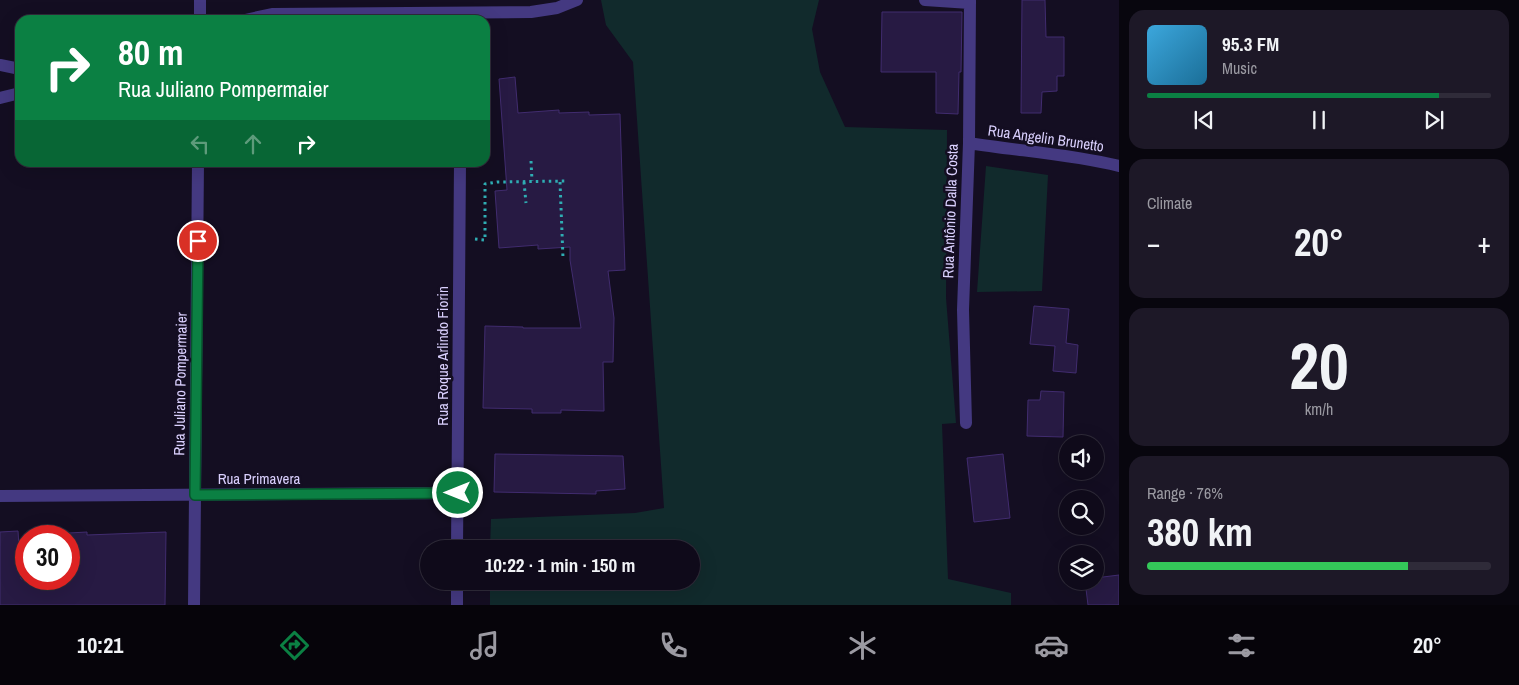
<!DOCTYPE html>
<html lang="en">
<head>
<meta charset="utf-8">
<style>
  :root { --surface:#0f0a1a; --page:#1d1827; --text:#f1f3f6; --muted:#9b9aa2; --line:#2f2b39; --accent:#0b8043 }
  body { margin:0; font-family:"Archivo Narrow",sans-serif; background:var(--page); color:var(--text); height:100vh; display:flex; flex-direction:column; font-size:19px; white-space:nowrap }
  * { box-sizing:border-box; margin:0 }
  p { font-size:16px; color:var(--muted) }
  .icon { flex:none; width:28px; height:28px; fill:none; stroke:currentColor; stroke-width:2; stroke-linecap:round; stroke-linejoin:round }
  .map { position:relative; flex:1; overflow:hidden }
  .sheet { display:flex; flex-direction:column; gap:10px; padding:10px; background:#08060e; width:400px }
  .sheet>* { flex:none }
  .hud { position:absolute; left:15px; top:15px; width:475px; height:152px; border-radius:15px; box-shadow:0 5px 20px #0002,0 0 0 1px var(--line); background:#0b8043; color:#fff; overflow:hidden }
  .controls { position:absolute; left:1059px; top:435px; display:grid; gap:10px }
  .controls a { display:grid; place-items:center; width:45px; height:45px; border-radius:50%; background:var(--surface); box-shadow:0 5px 20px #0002,0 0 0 1px var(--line); font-size:25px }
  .speed { position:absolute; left:15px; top:525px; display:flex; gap:10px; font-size:25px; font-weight:700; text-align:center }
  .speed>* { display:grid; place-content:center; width:65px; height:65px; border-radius:50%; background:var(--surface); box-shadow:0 5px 20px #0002,0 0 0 1px var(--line); line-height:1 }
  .speed .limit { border:8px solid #d22; background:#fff; color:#111 }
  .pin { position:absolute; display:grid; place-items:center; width:42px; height:42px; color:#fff; margin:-21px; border:2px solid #fff; border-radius:50%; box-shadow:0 1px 5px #0007 }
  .me { position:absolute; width:55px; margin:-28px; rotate:270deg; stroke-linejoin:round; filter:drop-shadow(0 0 4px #0008) }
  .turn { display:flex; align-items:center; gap:18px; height:105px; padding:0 20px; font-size:22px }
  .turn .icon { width:65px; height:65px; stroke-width:2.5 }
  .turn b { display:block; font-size:35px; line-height:42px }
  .lanes { display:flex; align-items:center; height:48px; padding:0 20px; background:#0003; justify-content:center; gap:25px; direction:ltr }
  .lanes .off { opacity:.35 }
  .big { font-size:38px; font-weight:700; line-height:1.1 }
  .sheet .tile { flex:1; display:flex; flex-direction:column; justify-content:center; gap:8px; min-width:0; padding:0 18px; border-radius:15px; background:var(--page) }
  .sheet .dial { align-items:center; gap:0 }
  .dial b { font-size:65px; line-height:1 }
  .song { display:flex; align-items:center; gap:15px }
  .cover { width:60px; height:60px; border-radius:8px; background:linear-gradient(135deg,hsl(200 70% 55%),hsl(200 70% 35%)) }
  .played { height:5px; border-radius:2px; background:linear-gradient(90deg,var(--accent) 85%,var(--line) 85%) }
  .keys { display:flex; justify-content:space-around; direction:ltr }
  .heat { display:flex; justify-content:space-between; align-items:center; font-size:28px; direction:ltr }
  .charge { height:8px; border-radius:4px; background:linear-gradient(90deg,#34c759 76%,var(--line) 0) }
  .trip { position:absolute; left:420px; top:540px; width:280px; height:50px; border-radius:25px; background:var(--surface); box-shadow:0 5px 20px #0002,0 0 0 1px var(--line); font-weight:700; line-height:50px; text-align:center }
  .tab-bar { display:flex; height:80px; justify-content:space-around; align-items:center; background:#06040a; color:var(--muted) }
  .tab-bar .icon { width:35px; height:35px }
  .tab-bar .selected { color:var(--accent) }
  .tab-bar b { font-size:22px; color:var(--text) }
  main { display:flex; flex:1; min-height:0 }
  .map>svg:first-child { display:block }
  .green { fill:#112a2c }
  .building { fill:#271a43; stroke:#412c6f }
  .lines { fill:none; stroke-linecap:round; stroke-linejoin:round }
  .path { stroke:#2fadb3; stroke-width:3; stroke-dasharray:2.5 4; stroke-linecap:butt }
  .minor { stroke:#443981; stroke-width:12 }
  .route-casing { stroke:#07532c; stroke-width:12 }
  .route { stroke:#0b8043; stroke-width:9 }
  .labels { text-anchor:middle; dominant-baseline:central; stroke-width:5; stroke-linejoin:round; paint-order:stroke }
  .street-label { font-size:15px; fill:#dad0fe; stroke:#140e22 }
</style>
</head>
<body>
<main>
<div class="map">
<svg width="1119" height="605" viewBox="0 0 1119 605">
  <rect width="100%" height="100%" fill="#140e22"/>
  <path class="green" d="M601,0H819L812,29L820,72L845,127L947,130L946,298L956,423L942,424L948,579L1011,593V605H490V581H691V549H490L491,519L635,513L664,508L633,62L606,25Z
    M986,166L1048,175L1042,291L977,292Z"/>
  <path class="building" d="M1022,0H1045L1046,37H1064V76H1057V91L1042,92L1041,113H1021Z
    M882,12H962L961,72H959L958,114L936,113V72H881Z
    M515,77L518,113L559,110V113L589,112V115L620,114L625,270L608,271L614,318L613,362H603L604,411L561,410V413H532V409L483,408L485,326L523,327V328H581L570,260V247L538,249V245L499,248L495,191L507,190L499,79Z
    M1034,306L1069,309L1066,343L1078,345L1076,373L1053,371L1055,346L1030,344Z
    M1041,391L1064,392L1063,437L1027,436L1028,400H1040Z
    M495,454L623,456L625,489L596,491V494L494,492Z
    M1003,454L1010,518L974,522L967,458Z
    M18,531L21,579H69V533L87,532V535L166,532L165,605H0V532Z
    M1119,575V605H1088L1085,581H1095V578Z"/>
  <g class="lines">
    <path class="path" d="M531,161L532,181
      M524,182L526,203
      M560,182L563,258
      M475,239L485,240V184L497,182L568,181"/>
    <path class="minor" d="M925,0L970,3
      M200,20V0
      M245,20L272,14L531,12L557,8L577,0
      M0,65L20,69
      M0,98L20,93
      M969,143C1018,151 1071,154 1119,166
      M966,423L963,310L969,143L970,0
      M0,496L458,493
      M457,549L460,162
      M194,605L198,162
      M457,605V581"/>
  </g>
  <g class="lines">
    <g class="route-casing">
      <path id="route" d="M198,241L195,495L458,493"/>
    </g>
    <use href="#route" class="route"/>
  </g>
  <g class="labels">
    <g class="street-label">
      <text transform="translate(1046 138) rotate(8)">Rua Angelin Brunetto</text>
      <text transform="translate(950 211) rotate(-88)">Rua Antônio Dalla Costa</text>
      <text transform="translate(442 356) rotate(-90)">Rua Roque Arlindo Fiorin</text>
      <text transform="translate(180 384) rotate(-89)">Rua Juliano Pompermaier</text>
      <text x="259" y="478">Rua Primavera</text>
    </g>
  </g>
</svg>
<div class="controls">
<a><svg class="icon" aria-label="sound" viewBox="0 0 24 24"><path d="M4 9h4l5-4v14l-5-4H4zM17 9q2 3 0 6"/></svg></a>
<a><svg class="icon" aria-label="search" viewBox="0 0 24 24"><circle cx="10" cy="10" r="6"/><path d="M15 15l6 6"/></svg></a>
<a><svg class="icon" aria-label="layers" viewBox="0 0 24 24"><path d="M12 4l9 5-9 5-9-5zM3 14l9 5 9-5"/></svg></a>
</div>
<div class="speed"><div class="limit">30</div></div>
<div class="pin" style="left:198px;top:241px;background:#d93025"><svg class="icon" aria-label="arrive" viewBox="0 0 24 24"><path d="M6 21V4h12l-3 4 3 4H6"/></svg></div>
<svg class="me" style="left:458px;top:493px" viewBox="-20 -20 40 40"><circle r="17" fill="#0b8043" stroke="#fff" stroke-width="3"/><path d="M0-11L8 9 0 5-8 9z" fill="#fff"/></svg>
<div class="trip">10:22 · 1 min · 150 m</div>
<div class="hud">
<div class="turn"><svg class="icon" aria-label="right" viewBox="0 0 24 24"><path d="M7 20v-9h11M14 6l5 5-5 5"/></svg><div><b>80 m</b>Rua Juliano Pompermaier</div></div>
<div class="lanes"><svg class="icon off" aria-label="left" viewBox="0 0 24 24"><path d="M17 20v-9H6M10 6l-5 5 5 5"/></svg><svg class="icon off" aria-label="ahead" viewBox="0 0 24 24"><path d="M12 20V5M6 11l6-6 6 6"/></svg><svg class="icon" aria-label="right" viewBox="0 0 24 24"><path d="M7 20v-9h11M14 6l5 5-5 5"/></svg></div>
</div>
</div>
<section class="sheet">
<div class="tile">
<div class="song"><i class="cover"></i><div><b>95.3 FM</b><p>Music</p></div></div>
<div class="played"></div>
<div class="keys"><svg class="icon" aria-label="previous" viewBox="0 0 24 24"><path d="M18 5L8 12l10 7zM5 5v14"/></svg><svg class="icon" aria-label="pause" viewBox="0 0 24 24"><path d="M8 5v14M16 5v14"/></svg><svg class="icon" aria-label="next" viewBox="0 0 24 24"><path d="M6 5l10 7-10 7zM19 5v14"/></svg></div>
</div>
<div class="tile"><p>Climate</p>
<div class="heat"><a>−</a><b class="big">20°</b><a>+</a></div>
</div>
<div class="tile dial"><b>20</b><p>km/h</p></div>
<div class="tile"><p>Range · 76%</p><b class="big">380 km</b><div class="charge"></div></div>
</section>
</main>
<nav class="tab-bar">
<b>10:21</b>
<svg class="icon selected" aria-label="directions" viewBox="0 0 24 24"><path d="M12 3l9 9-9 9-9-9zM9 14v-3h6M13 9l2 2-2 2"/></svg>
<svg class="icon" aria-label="music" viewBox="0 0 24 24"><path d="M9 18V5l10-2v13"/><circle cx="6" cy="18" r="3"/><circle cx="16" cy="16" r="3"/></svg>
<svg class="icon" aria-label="phone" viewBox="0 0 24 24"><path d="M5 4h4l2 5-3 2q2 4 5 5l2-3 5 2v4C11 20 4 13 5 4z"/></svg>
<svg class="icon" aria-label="climate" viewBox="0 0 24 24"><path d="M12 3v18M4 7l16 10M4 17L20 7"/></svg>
<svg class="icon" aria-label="car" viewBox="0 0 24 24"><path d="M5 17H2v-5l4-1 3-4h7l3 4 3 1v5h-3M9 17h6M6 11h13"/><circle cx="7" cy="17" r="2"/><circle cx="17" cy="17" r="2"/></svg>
<svg class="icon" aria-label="filters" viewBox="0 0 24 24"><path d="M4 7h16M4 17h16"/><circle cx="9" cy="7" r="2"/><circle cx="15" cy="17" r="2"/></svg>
<b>20°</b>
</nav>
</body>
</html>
